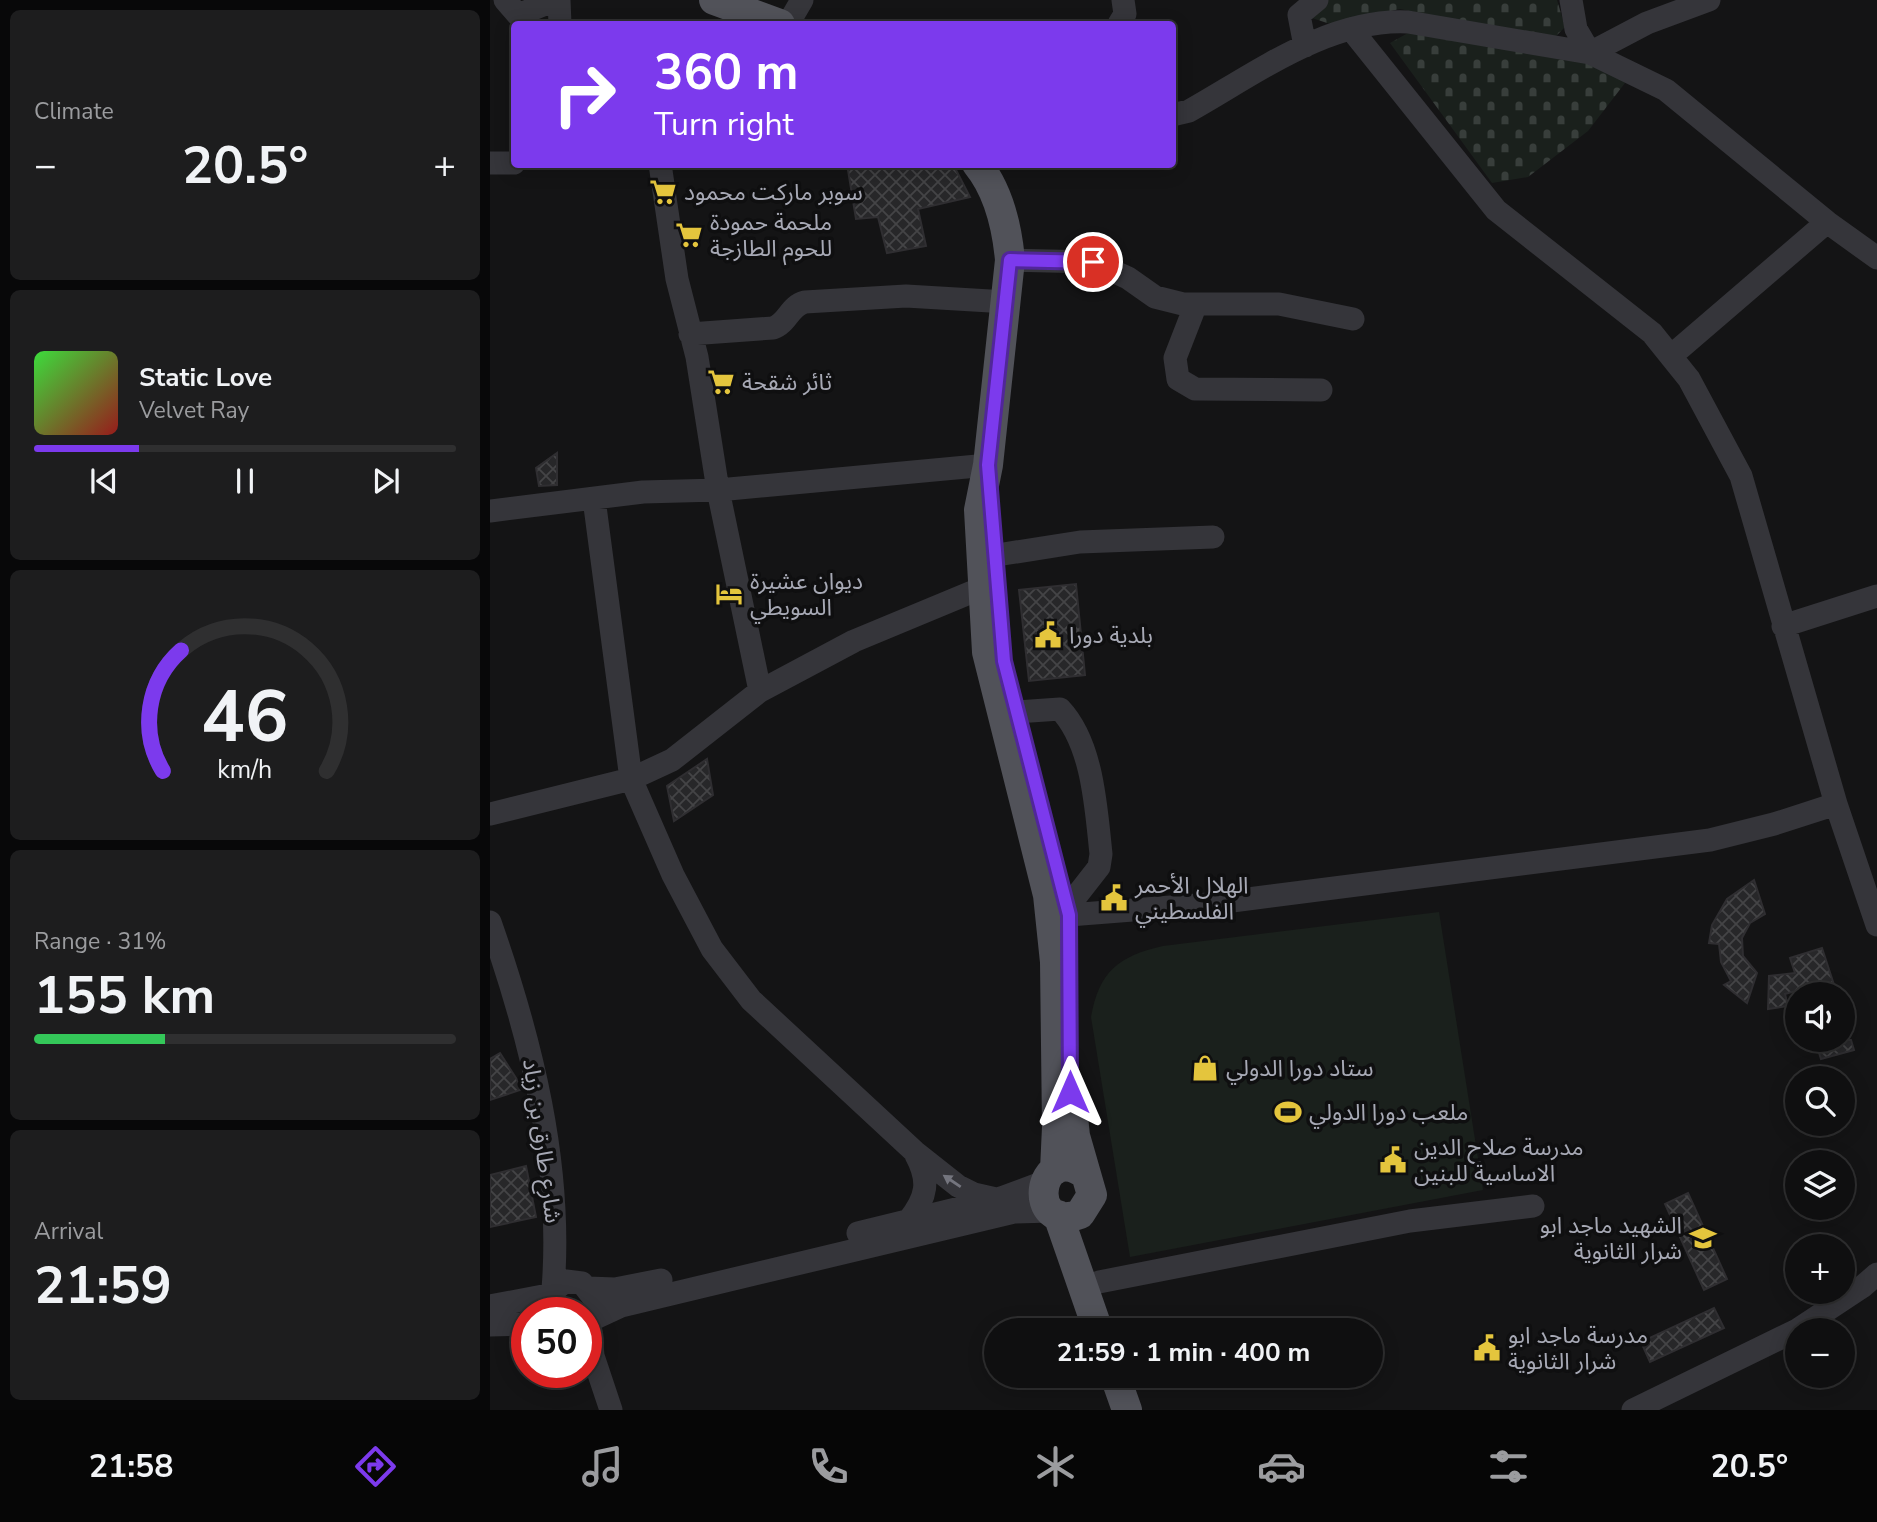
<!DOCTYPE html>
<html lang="en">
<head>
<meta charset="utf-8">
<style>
  :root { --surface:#0f0f10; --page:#1d1d1e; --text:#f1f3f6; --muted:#9b9c9f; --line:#2f2f30; --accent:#7c3aed }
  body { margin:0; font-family:"Nunito Sans","Noto Sans Arabic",sans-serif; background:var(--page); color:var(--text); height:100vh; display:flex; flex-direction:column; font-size:26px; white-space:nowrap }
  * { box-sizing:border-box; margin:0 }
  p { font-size:23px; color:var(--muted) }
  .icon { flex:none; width:38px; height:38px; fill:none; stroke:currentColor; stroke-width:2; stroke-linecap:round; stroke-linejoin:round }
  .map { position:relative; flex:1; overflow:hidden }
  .sheet { display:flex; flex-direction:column; gap:10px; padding:10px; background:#080809; width:490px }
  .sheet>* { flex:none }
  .hud { position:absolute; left:21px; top:21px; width:665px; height:147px; border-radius:7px; box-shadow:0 4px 18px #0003,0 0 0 2px var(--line); background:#7c3aed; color:#fff; overflow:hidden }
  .controls { position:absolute; left:1295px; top:982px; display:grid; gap:14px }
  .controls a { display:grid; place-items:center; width:70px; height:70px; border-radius:50%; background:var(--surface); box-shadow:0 4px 18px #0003,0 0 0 2px var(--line); font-size:35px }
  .speed { position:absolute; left:21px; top:1297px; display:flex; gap:14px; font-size:35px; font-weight:700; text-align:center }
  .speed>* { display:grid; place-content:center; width:91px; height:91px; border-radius:50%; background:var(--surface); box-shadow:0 4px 18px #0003,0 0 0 2px var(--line); line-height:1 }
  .speed .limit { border:10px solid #d22; background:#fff; color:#111 }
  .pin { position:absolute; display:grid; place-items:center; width:60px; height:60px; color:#fff; margin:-30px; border:4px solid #fff; border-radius:50%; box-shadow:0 2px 7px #0007 }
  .me { position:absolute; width:77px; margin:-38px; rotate:0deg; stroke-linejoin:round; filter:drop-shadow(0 0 5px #0008) }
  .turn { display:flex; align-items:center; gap:24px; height:147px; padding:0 28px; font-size:32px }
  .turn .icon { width:91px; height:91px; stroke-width:2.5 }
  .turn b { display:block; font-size:49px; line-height:60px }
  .big { font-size:52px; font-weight:700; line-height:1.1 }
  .sheet .card { flex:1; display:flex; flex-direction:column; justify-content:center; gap:10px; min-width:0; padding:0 24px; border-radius:10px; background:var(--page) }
  .sheet .dial { align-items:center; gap:0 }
  .dial svg { height:182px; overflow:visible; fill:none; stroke:var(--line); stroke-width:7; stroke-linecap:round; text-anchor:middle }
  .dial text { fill:var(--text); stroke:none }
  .song { display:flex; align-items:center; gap:21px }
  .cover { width:84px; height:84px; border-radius:10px; background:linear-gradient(135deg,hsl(120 70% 55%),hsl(0 70% 35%)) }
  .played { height:7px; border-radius:4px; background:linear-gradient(90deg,var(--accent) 25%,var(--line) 25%) }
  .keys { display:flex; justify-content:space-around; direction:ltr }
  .heat { display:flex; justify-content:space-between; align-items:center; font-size:38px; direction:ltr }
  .charge { height:10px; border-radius:5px; background:linear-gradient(90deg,#34c759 31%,var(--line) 0) }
  .trip { position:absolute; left:494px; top:1318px; width:399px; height:70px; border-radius:35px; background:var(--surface); box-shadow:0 4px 18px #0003,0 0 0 2px var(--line); font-weight:700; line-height:70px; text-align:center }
  .dock { display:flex; height:112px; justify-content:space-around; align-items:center; background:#060606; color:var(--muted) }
  .dock .icon { width:49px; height:49px }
  .dock .current { color:var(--accent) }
  .dock b { font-size:32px; color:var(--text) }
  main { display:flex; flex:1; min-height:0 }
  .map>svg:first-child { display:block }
  .grass { fill:#1a201c }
  .cemetery { fill:url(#cemetery-stones) }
  .building { fill:url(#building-cross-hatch); stroke:#2f2e31; stroke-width:2 }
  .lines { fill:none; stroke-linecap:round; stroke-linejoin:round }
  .minor { stroke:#35353a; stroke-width:23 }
  .major { stroke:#515259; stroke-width:30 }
  .oneway { fill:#74757e }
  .route-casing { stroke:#51269a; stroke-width:18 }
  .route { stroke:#7c3aed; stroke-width:12 }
  .labels { text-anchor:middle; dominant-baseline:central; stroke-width:7; stroke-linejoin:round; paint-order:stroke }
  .poi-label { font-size:23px; fill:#a7a9b5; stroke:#0f0f10; text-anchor:start }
  .street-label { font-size:23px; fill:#a7a9b5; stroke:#0f0f10 }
</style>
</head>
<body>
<main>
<section class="sheet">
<div class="card"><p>Climate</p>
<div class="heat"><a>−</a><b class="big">20.5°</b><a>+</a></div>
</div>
<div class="card">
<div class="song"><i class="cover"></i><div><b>Static Love</b><p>Velvet Ray</p></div></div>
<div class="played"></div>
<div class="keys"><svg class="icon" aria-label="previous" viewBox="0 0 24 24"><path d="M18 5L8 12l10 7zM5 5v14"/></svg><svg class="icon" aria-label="pause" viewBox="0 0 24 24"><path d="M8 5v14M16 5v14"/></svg><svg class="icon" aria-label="next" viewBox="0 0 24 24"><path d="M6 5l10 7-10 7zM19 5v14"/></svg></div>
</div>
<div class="card dial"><svg viewBox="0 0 100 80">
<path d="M14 69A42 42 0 1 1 86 69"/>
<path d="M14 69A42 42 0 0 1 22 16" stroke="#7c3aed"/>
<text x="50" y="56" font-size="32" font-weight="700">46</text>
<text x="50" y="72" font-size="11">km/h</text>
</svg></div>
<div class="card"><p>Range · 31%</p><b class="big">155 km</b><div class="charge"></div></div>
<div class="card"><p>Arrival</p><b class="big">21:59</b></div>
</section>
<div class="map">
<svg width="1387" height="1410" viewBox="0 0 1387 1410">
  <defs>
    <pattern id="cemetery-stones" width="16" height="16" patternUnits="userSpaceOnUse" patternTransform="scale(1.75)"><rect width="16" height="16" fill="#1a201c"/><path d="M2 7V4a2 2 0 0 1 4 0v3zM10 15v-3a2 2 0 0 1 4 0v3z" fill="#383e3b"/></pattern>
    <pattern id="building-cross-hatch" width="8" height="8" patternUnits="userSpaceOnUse" patternTransform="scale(1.75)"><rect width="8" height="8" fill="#272729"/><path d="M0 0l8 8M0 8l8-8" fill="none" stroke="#444446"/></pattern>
  </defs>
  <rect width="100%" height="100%" fill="#141415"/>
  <path class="grass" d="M949,912L993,1190L640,1257L601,1017C609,971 629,956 673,946Z"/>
  <path class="cemetery" d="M837,0H1067L1075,27L1061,41L910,9L840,24L822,18Z
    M927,28L1119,67L1135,83L1098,131L1038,177L1002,183L900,43Z"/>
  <path class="building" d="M357,164H463L480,197L428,209L436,246L397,253L388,217L366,219Z
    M67,453V485L49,486L46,468Z
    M586,584L595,675L539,681L529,590Z
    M217,759L223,795L184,821L177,786Z
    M1264,880L1275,914L1260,923L1252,938L1253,956L1267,973L1257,1003L1234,985L1241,981L1231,962L1229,944L1219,943L1222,925L1237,899Z
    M1332,948L1347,994H1321L1319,987L1295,994L1298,1006L1278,1009L1279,976L1305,973L1300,958Z
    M1325,1040H1361L1364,1050L1331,1059Z
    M10,1053L33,1089L0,1100V1059Z
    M36,1166L46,1217L0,1227V1175Z
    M1198,1193L1237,1279L1214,1290L1175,1204Z
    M1224,1308L1234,1328L1160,1362L1151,1342Z"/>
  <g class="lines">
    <path class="minor" d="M15,0L28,15L65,0
      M69,0L70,24
      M1081,0L1086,29L1100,53
      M298,24L312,0
      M629,24L635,14L633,0
      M861,29L1006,210L1162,333L1199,379L1251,476L1346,804L1387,925
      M815,46L809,15L827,0
      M1100,53L1157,23L1219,0
      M682,115L699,111C765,74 839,18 918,22L1100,53L1176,90L1337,222L1387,258
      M0,163H24
      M170,164L187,279L207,357L228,490L270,691
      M520,260L603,262L638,278L665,297L693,304H789L863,319
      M706,304L685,358L688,379L705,389L831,390
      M200,334L283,328C298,323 299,306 315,302L416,296L517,302
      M1181,356L1337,222
      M104,499L141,779L183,875L222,949L261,1000L425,1152L468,1186L484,1194L506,1199
      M0,511L153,492L228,490L498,465
      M507,555L590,542L723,537
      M1293,626L1387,596
      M526,712L570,709C603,744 606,808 611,854L609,867L577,908
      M0,814L141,779L182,760L270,691L364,641L494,587
      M579,915L719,904L1220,840L1284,824L1346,804
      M0,922C41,1039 73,1165 63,1289
      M419,1220C437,1197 440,1181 426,1155
      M368,1233L511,1198L554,1182
      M609,1282L920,1221L1043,1206
      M98,1288L125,1289L171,1280
      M0,1306L58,1295
      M57,1312L58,1295L76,1281L92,1283L106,1301
      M103,1319L131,1306L524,1212L561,1211
      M100,1322L103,1356L121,1410
      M0,1325L37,1324
      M1307,1330L1372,1287L1387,1274
      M1143,1410L1307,1330"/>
    <path class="major" d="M224,0L290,24
      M487,164C509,191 517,227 520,260L498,465L489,510L497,652L558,895L565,962L567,1127L565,1170
      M582,1107L585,1136L602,1195L590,1214C535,1235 547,1140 595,1174
      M568,1215L608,1330
      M625,1376L637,1410"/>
  </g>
  <defs><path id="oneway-solid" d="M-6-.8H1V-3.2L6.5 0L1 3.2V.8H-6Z" transform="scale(1.75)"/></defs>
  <use class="oneway" href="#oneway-solid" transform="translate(462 1181) rotate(-146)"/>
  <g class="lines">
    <g class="route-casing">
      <path id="route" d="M580,1092L579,915L514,661L498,465L520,260L603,262"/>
    </g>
    <use href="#route" class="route"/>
  </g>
  <defs>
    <g id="supermarket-bare" transform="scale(2.1)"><path d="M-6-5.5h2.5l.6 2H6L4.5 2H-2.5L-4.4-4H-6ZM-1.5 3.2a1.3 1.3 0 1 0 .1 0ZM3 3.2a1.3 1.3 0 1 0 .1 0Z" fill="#e4c53d" stroke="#0f0f10" stroke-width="2.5" paint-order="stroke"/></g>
    <g id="hotel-bare" transform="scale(2.1)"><path d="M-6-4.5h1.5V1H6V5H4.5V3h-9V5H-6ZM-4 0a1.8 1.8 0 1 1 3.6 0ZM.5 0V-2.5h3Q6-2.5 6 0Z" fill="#e4c53d" stroke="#0f0f10" stroke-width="2.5" paint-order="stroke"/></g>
    <g id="civic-bare" transform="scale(2.1)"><path d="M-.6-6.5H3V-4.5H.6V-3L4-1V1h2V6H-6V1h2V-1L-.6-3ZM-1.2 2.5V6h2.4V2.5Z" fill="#e4c53d" stroke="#0f0f10" stroke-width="2.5" paint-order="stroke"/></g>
    <g id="shop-bare" transform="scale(2.1)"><path d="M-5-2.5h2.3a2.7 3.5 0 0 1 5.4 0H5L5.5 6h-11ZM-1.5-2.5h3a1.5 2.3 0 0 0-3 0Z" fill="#e4c53d" stroke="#0f0f10" stroke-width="2.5" paint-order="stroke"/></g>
    <g id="stadium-bare" transform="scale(2.1)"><path d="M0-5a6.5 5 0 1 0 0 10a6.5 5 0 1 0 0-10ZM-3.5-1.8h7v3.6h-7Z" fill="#e4c53d" stroke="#0f0f10" stroke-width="2.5" paint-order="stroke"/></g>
    <g id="school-bare" transform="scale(2.1)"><path d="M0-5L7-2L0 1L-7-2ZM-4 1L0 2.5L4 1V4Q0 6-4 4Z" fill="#e4c53d" stroke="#0f0f10" stroke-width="2.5" paint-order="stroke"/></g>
  </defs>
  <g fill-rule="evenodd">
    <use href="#supermarket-bare" x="173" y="192"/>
    <use href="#supermarket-bare" x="199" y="235"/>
    <use href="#supermarket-bare" x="231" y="382"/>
    <use href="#hotel-bare" x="239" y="594"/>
    <use href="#civic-bare" x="558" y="635"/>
    <use href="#civic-bare" x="624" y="898"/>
    <use href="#shop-bare" x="715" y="1068"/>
    <use href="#stadium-bare" x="798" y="1112"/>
    <use href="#civic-bare" x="903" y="1160"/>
    <use href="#school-bare" x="1213" y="1238"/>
    <use href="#civic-bare" x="997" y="1348"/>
  </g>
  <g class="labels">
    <g class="poi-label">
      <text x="194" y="192">سوبر ماركت محمود</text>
      <text x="220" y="222">ملحمة حمودة<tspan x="220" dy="26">للحوم الطازجة</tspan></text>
      <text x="252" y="382">ثائر شقحة</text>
      <text x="260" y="581">ديوان عشيرة<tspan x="260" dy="26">السويطي</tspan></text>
      <text x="579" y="635">بلدية دورا</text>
      <text x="645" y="885">الهلال الأحمر<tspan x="645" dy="26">الفلسطيني</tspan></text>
      <text x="736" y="1068">ستاد دورا الدولي</text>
      <text x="819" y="1112">ملعب دورا الدولي</text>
      <text x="924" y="1147">مدرسة صلاح الدين<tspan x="924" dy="26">الاساسية للبنين</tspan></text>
      <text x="1192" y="1225" text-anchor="end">الشهيد ماجد ابو<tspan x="1192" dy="26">شرار الثانوية</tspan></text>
      <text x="1018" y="1335">مدرسة ماجد ابو<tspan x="1018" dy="26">شرار الثانوية</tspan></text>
    </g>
    <g class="street-label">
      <text transform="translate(52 1141) rotate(82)">شارع طارق بن زياد</text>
    </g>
  </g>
</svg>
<div class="controls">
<a><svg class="icon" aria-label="sound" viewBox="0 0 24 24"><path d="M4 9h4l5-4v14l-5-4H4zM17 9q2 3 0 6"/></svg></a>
<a><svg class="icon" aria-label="search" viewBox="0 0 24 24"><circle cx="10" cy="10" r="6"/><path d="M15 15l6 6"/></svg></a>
<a><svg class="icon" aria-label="layers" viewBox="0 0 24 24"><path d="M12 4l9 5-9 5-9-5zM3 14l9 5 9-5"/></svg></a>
<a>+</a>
<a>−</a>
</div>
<div class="speed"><div class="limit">50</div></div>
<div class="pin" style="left:603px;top:262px;background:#d93025"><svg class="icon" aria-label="arrive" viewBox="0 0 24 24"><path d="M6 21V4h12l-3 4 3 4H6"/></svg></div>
<svg class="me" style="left:580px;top:1092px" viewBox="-20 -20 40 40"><path d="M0-17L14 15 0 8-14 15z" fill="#7c3aed" stroke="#fff" stroke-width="4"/></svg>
<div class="trip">21:59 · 1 min · 400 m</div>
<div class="hud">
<div class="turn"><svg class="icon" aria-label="right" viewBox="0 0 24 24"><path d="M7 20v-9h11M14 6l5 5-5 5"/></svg><div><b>360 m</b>Turn right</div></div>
</div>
</div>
</main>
<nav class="dock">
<b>21:58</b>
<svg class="icon current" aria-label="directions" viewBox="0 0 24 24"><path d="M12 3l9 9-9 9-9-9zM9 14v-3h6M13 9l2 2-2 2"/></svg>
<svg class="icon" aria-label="music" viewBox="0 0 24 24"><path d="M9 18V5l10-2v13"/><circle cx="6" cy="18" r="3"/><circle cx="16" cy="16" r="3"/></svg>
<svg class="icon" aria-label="phone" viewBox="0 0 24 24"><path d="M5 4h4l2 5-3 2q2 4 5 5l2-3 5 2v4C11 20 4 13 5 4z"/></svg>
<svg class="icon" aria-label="climate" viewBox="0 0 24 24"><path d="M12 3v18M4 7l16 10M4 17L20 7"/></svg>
<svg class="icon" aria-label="car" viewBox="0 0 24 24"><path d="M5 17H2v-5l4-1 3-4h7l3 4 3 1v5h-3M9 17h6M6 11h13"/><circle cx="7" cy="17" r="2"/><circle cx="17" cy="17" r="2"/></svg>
<svg class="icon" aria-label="filters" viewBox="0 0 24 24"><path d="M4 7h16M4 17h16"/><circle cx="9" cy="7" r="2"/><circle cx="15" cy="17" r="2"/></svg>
<b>20.5°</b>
</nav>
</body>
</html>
